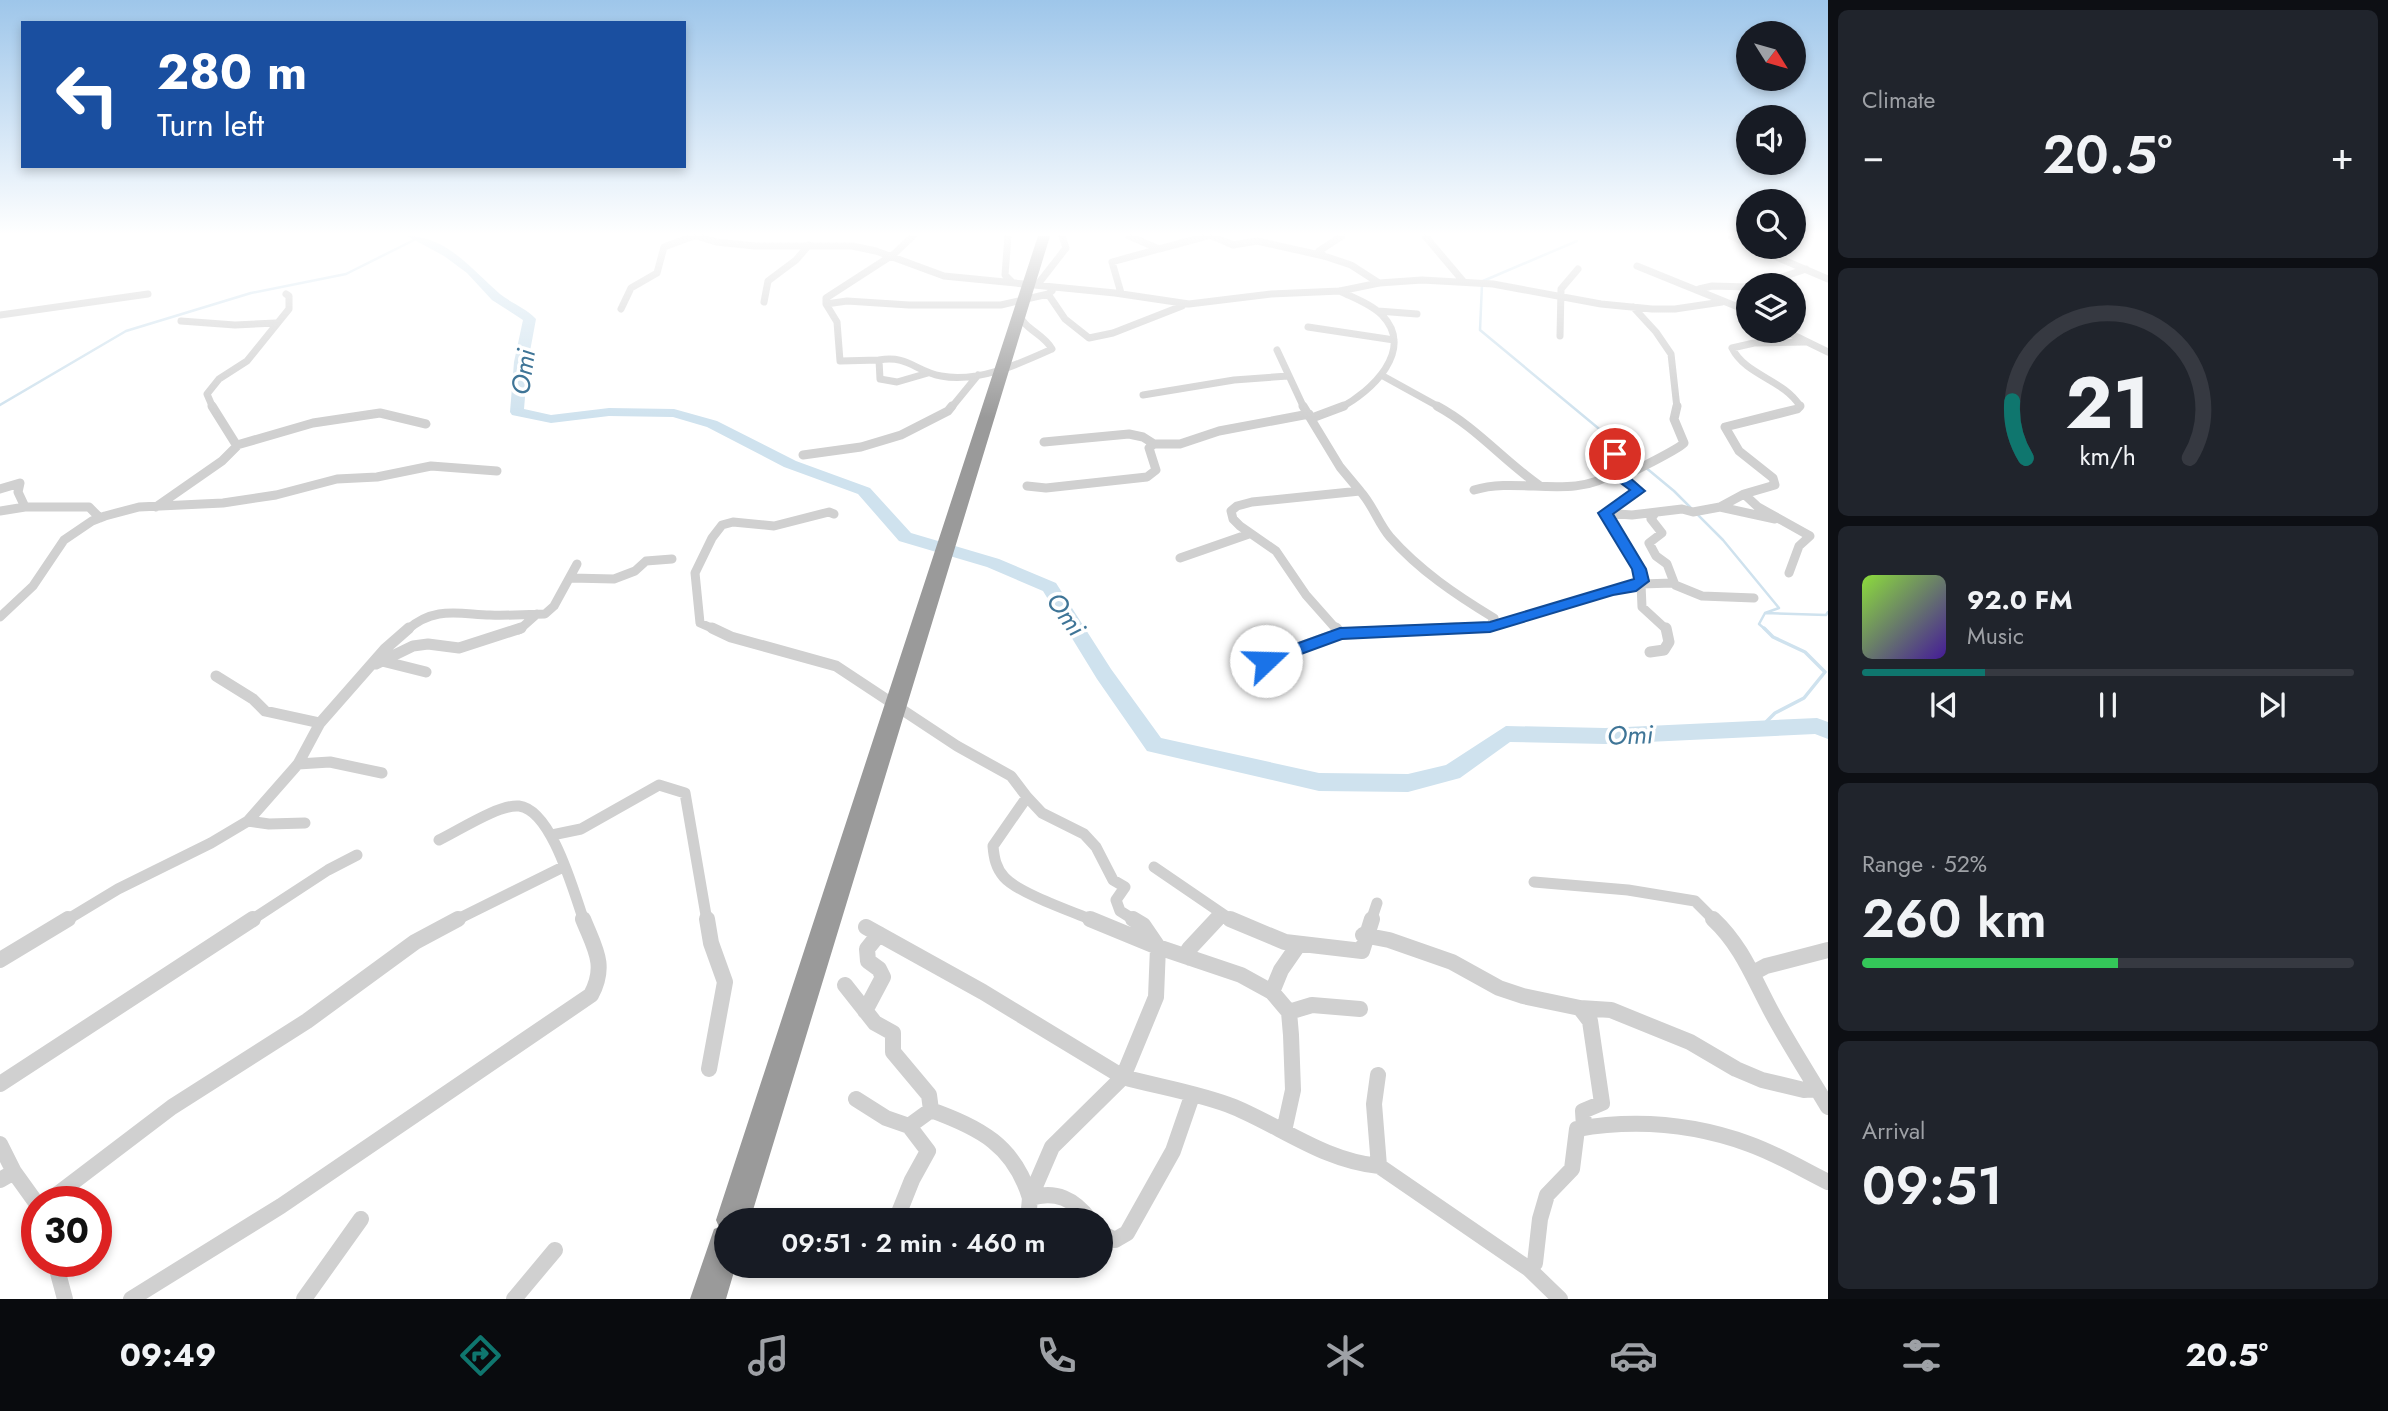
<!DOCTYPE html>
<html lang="en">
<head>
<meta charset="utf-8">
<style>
  :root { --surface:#171b24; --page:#20242c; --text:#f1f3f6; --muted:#9ea1a6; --line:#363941; --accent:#0f766e }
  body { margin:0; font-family:Jost,sans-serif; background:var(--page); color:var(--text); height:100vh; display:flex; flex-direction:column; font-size:26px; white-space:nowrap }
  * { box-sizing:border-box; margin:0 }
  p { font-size:23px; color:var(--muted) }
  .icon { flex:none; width:38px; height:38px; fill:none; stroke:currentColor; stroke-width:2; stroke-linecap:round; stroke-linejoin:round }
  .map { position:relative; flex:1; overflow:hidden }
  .panel { display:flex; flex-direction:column; gap:10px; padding:10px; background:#0d0f14; width:560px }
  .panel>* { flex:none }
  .guide { position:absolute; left:21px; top:21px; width:665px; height:147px; border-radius:0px; box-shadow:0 4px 10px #0003; background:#1a4fa0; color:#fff; overflow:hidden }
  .needle { width:46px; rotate:127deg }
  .buttons { position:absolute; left:1736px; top:21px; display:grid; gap:14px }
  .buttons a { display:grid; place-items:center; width:70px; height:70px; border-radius:50%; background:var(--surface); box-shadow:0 4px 10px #0003; font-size:35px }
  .speed { position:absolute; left:21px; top:1186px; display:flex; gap:14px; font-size:35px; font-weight:700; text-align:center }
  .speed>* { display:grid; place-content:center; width:91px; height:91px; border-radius:50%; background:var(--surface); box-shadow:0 4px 10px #0003; line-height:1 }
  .speed .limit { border:10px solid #d22; background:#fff; color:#111 }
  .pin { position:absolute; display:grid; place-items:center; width:60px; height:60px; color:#fff; margin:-30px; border:4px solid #fff; border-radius:50%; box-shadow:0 2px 7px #0007 }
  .me { position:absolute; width:77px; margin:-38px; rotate:69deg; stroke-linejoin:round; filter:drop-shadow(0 0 5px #0008) }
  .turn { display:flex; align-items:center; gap:24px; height:147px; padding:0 21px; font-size:32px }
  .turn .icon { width:91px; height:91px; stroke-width:2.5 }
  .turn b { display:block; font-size:49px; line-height:60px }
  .big { font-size:52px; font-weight:600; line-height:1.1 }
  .panel .card { flex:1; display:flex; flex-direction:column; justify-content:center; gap:10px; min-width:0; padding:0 24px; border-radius:10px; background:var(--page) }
  .panel .dial { align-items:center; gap:0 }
  .dial svg { height:182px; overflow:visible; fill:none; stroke:var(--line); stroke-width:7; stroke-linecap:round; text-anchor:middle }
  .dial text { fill:var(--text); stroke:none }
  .song { display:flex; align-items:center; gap:21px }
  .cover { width:84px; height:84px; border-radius:10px; background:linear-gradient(135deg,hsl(90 70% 55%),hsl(260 70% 35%)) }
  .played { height:7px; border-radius:4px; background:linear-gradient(90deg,var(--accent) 25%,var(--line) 25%) }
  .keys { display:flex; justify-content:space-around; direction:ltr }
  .heat { display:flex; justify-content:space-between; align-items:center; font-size:38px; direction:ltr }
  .charge { height:10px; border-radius:5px; background:linear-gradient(90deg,#34c759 52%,var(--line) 0) }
  .trip { position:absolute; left:714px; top:1208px; width:399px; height:70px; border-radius:35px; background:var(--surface); box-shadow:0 4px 10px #0003; font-weight:600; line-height:70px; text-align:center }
  .tab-bar { display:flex; height:112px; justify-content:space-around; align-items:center; background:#090b0e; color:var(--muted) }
  .tab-bar .icon { width:49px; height:49px }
  .tab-bar .active { color:var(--accent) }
  .tab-bar b { font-size:32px; color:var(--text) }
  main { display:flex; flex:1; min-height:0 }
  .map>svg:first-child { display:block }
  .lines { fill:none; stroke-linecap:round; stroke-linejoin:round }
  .stream-far1 { stroke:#cfe2ee; stroke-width:2.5 }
  .stream { stroke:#cfe2ee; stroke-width:3.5 }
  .river { fill:#cfe2ee; fill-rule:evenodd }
  .street-far3 { stroke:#d0d0d0; stroke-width:7 }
  .street-far2 { stroke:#d0d0d0; stroke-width:9 }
  .street-far1 { stroke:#d0d0d0; stroke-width:11 }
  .street { stroke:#d0d0d0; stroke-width:16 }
  .highway { fill:#9a9a9a; fill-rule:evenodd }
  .route { fill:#1a73e8; stroke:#114b97; stroke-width:2 }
  .labels { text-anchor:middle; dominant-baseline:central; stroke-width:7; stroke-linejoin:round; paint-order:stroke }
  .water-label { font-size:26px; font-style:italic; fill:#3f7597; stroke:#fff }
</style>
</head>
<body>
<main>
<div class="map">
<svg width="1828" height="1299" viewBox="0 0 1828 1299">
  <rect width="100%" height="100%" fill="#fff"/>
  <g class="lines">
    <path class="stream-far1" d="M1483,281L1577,241
      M1482,284L1480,330L1674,491L1723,540L1779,608L1765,613L1759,624L1766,630
      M0,405L126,331L251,293L346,274L416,239
      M1765,613L1826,615L1828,612"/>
    <path class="stream" d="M1761,727L1775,713L1804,698L1825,672L1805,652L1773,637L1764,628"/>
    <path class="river" d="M407,236C447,236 472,270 500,294C511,303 526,308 536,319L528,362L524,409L551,415L609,408L674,409L717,421L796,461L870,488L911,533L999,559L1056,583L1111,669L1161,738L1319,773L1408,774L1446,765L1506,726L1605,728L1817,718L1828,722V739L1815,734L1605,744L1510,742L1460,778L1408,792L1319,791L1147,751L1097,679L1043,591L987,567L899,541L858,494L784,467L707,427L673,417L609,416L551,423L512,415L510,412L514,362L523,320L492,300L467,273L444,256Z"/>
    <path class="street-far3" d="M697,236L716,242L755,246H852L876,251L944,276L1115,293L1189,304L1271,294L1340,291L1379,283L1422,280L1493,284L1601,304L1652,309H1675L1722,302
      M913,236L894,254L826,298V304L837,322L840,361L879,360L880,379L897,382L928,373
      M1008,236L1005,275L1012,282
      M1129,236L1159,249L1207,236
      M1212,236L1233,245L1257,241L1324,256L1351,265L1379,283
      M1425,236L1463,281
      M1731,236L1748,244
      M1753,247L1828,279
      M1324,256L1319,251L1342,236
      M1637,266L1748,311
      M1038,284L1066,248L1062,236
      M1759,285L1806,269
      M1699,289L1712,286L1748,287
      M1052,291L1048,294L1065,319L1089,338L1113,333L1182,306
      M1340,291C1354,298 1371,304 1382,315C1416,350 1371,392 1340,408
      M1121,293L1112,262L1159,249
      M764,302L768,281L796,260L809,245
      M826,304L847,301L909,305H1001L1048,294
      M1794,304L1799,307L1794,308
      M1633,307L1656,332L1671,354L1677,408
      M621,309L631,288L657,273L664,247L694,236
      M1378,311L1417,314
      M0,315L148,294
      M181,321L235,325L276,323
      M1308,327L1394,340
      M1785,331L1828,352
      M1560,336L1561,289L1578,269
      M1277,350L1304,408
      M879,360C908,355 915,371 941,376C978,383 1019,364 1052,349C1043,333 1024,330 1018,312
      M1383,376L1441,408
      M1143,395L1234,380L1288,376
      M213,408L207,394L219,379L247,361L289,309V296L286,294
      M951,408L978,375
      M1798,408L1800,406C1783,379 1746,376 1732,348L1754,343L1805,342"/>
    <path class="street-far2" d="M1303,406L1340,467L1360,491L1252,502L1237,506L1231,511L1233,519L1240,526L1276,551L1306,595L1337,630
      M1437,406C1476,427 1504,461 1540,486
      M1312,418L1344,406
      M1044,442L1129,434L1143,437L1154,444H1180L1219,431L1309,414
      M237,445L313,423L380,413L426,424
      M803,455L861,447L901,435L948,411L952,406
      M1623,477C1635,470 1678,450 1684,443L1674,419L1677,406
      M1027,486L1046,488L1147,477L1156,470L1149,448L1154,444
      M0,489L20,483L18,492L25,507
      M1474,490C1519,476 1573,501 1615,472
      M1360,491C1373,505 1378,523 1390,537C1419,570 1456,595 1494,618L1490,627L1412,630
      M156,507L222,461L237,446L212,406
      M1720,507L1744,494
      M0,511L25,507H89L100,518
      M1605,513L1632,515L1682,509L1693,512L1720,507L1775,519
      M1655,513L1651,519L1662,533L1649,543L1656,556L1667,564L1675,585L1702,596L1754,598
      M1180,558L1249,534
      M1789,573L1799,546L1810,536L1758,507L1744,494L1775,485L1773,478L1739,451L1725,427L1797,409L1800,406
      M571,578L614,579L635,571L646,561L672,559
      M0,617L33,586L64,540L92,521L105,516L139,507L223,503L276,495L337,479L377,477L431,466L497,471
      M1490,627L1612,590L1630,588L1642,581L1639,569L1605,513L1639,491L1612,467L1611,462L1618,450
      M407,630C434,606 458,614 490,615C508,616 527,614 545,614L554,606L577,564
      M519,630L537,614
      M716,630L700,623L695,573L712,538L722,525L733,522L774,526L829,512L834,514
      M1667,630L1642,607L1641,584L1673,583"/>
    <path class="street-far1" d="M712,628L731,637L836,666L957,746L1011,776L1027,797L993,846C994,858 996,868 1004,877C1018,893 1073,912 1095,921
      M1336,628L1340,633
      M1650,652L1664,650L1669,642L1666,628
      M382,661L426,672
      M376,664L413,646L428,644L459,648L521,628
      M1238,669L1340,633L1456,628
      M216,676L253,699L265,711L320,723
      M298,764L330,762L382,773
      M1027,797L1042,813L1084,834L1096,847L1113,880L1125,887L1116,900L1120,911L1136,921
      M248,821L298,764L320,723L385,649L409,628
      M552,835L581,829L659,785L685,793L707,921
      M439,840C458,831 499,804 519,806C552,810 574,893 584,921
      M1154,867L1233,921
      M1534,882L1628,890L1695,901L1715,921
      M65,921L118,889L211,843L248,821L269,824L305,823
      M250,921L328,870L357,855
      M454,921L563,867
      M1216,921L1220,912
      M1371,921L1377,903"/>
    <path class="street" d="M707,919L711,943L725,982L709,1069
      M1090,919L1158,947L1241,975L1272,992L1289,1012L1291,1035L1293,1090L1284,1131
      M1133,919L1143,925L1158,947L1156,997L1123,1077C1159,1087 1199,1093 1234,1107C1282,1127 1325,1161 1379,1166L1529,1269L1560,1299
      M1230,919L1285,942L1362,951L1372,919
      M1713,919C1741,945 1753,977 1770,1009C1788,1043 1809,1075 1828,1107
      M866,927L983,992L1123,1077L1052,1147L1030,1198
      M1363,935L1389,940L1452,962L1499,988L1523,996L1580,1008L1611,1010L1690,1042L1736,1069L1762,1080L1804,1090L1817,1089
      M1190,958L1189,949L1217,919
      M0,960L68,919
      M1753,973L1766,966L1828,950
      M845,985L875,1023L893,1033V1052L929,1095L931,1110L909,1126
      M1272,992L1281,970L1299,944
      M1580,1008L1590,1021L1602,1103L1583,1111L1584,1127
      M865,1011L883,977L879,969L868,961L867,949L879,934
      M1289,1012L1312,1005L1360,1009
      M1378,1075L1374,1104L1379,1166
      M0,1084L253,919
      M856,1099L886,1118L909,1126L928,1151L912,1180L896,1220
      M931,1110C980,1128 1014,1145 1030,1198
      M0,1144L14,1172L37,1204
      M0,1180L14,1172
      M47,1202L172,1107L307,1021L415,942L458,919
      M1028,1220L1030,1198C1056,1190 1074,1199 1090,1220
      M1101,1233L1115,1240L1127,1233L1173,1151L1192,1096
      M55,1262L65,1299
      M986,1265L996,1270L1000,1265
      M1529,1269L1535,1263L1540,1219L1547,1195L1572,1169L1577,1129C1635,1119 1694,1124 1749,1144C1777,1154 1802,1169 1828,1182
      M131,1299L281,1206L591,995C607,965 595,949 583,919
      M304,1299L361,1219
      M514,1299L555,1250"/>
    <path class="highway" d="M1038,236H1050L750,1220H726V1265H736L726,1299H690L714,1229L719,1227L716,1220Z"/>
  </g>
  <linearGradient id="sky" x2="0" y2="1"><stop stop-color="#9ec6ea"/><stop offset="0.56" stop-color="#fff"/><stop offset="1" stop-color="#fff" stop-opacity="0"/></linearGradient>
  <rect width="1828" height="418" fill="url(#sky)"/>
  <path class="route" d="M1615,450L1621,454L1617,462L1621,470L1645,491L1613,514L1646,569L1649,581L1636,591L1613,595L1490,632L1342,639L1271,665H1260L1258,661L1260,657L1340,628L1490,622L1634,579L1632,569L1598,513L1630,490L1610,475L1605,462L1611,451Z"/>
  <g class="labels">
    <g class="water-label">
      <text transform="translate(523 372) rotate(-82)">Omi</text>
      <text transform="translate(1066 614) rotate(54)">Omi</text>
      <text transform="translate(1630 735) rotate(-2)">Omi</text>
    </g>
  </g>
</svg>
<div class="buttons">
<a><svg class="needle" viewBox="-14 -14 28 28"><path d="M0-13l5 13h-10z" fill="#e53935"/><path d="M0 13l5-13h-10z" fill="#9ea1a6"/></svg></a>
<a><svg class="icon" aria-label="sound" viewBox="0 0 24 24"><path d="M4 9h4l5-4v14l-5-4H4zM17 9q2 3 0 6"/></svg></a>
<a><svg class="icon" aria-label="search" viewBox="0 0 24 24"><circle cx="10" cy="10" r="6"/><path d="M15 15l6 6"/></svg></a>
<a><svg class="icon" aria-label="layers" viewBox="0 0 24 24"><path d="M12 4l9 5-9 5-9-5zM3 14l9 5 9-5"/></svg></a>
</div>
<div class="speed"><div class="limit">30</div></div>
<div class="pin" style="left:1615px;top:454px;background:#d93025"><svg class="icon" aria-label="arrive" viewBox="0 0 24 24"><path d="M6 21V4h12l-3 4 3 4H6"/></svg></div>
<svg class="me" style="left:1266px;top:661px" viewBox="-20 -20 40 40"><circle r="19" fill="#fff"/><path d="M0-13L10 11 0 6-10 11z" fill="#1a73e8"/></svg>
<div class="trip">09:51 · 2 min · 460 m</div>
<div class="guide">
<div class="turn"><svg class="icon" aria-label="left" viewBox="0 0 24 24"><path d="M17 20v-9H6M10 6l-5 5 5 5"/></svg><div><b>280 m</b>Turn left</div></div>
</div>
</div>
<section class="panel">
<div class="card"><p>Climate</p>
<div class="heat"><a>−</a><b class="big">20.5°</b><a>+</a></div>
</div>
<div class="card dial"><svg viewBox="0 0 100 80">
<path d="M14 69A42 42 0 1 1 86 69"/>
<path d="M14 69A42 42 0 0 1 8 44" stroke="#0f766e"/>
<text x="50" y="56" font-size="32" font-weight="700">21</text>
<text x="50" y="72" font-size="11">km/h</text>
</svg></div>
<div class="card">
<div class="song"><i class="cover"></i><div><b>92.0 FM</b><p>Music</p></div></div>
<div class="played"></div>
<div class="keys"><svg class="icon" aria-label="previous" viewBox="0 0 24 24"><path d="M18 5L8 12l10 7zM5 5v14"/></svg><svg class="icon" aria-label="pause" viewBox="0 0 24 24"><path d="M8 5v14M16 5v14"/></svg><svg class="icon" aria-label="next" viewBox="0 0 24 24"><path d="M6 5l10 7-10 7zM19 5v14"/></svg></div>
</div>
<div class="card"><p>Range · 52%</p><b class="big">260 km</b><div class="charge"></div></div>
<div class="card"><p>Arrival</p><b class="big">09:51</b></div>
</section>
</main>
<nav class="tab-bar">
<b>09:49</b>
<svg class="icon active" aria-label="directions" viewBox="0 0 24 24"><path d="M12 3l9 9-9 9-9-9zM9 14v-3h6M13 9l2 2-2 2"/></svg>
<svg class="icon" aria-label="music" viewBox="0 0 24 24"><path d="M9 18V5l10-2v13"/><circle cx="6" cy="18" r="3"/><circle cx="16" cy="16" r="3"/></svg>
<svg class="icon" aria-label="phone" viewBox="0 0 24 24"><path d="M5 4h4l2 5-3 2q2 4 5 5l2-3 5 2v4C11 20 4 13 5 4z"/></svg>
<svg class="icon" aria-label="climate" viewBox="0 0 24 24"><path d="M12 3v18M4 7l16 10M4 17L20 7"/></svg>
<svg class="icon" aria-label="car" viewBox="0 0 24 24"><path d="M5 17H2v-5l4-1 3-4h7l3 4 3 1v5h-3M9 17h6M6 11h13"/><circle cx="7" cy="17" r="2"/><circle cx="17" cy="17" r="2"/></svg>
<svg class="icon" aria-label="filters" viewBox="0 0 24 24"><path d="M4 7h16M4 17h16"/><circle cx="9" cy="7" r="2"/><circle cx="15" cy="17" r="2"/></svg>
<b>20.5°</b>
</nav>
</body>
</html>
